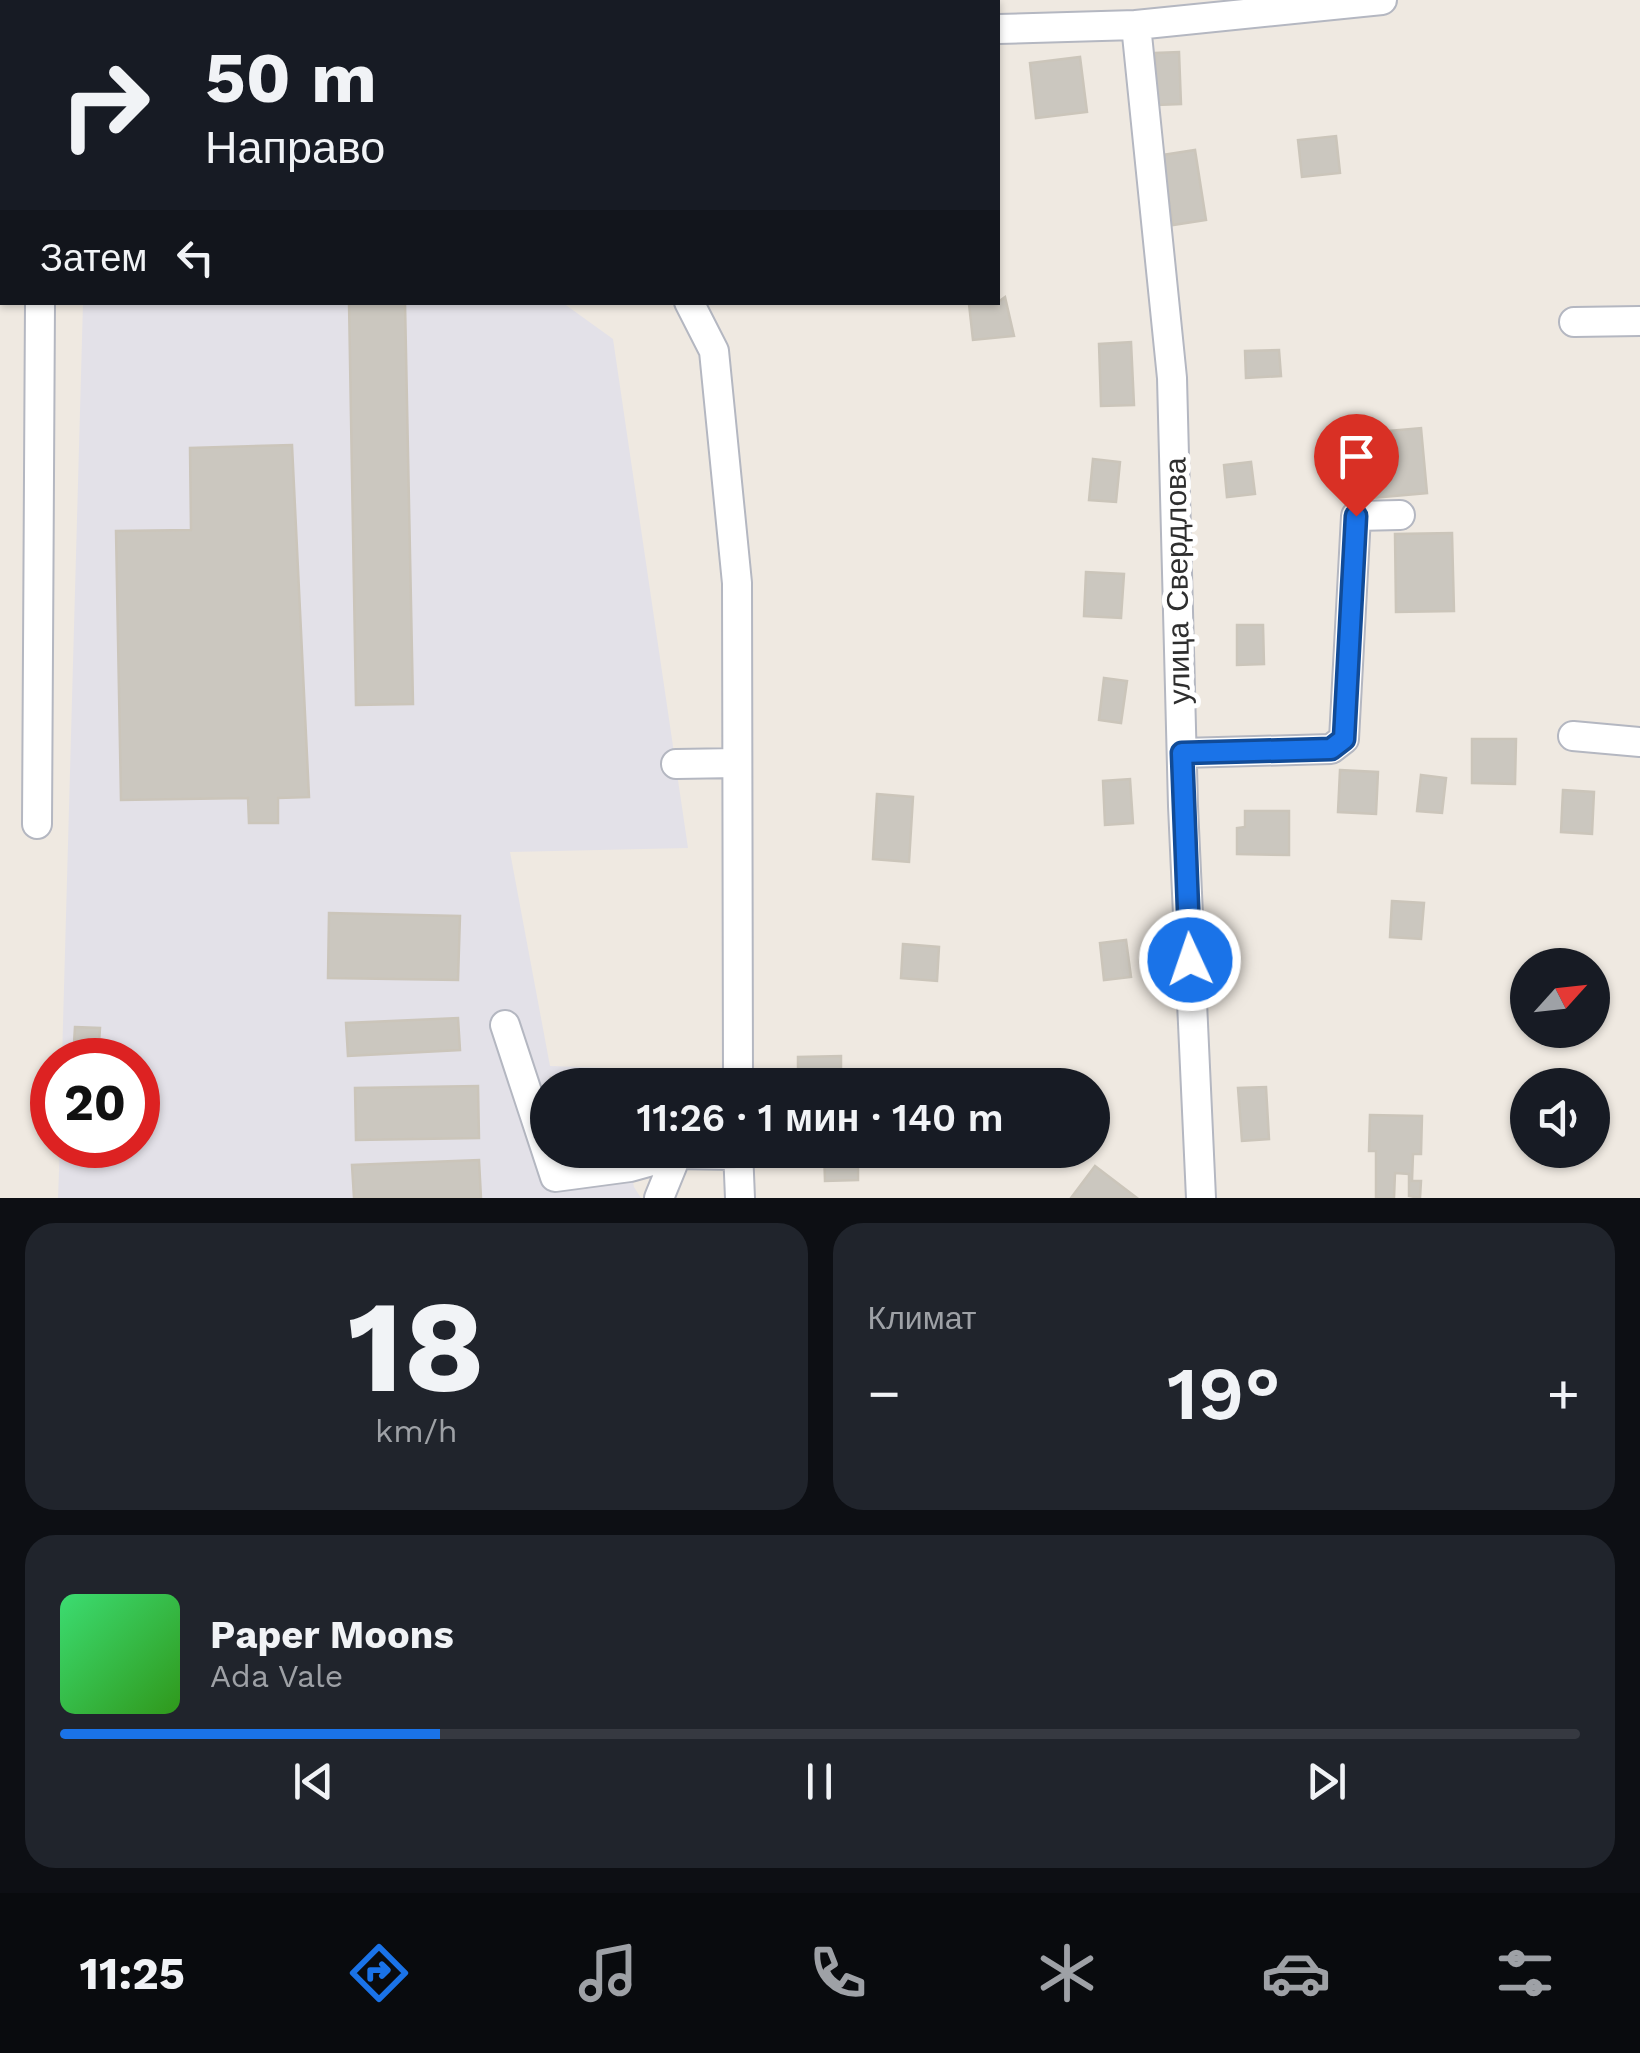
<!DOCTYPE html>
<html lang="ru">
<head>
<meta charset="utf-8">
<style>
  :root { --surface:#171b24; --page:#20242c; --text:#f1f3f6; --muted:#9ea1a6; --line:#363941; --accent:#1a73e8 }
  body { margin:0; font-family:"Work Sans",sans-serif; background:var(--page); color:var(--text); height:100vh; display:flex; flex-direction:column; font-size:38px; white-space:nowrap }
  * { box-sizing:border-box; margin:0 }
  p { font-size:32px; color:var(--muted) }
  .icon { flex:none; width:55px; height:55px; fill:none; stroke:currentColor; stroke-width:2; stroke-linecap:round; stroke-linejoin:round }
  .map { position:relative; height:1198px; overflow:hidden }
  .sheet { display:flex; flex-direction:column; gap:25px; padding:25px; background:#0d0f14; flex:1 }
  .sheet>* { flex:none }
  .hud { position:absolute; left:0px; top:0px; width:1000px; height:305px; box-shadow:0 2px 8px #0004; background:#171b24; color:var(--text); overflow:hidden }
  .needle { width:65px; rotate:63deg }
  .controls { position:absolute; left:1510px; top:948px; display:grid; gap:20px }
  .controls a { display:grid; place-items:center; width:100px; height:100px; border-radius:50%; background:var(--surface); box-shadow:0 2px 8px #0004; font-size:50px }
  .speed { position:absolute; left:30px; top:1038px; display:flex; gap:20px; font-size:50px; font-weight:700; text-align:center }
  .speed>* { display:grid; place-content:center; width:130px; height:130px; border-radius:50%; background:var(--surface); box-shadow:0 2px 8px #0004; line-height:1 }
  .speed .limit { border:15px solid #d22; background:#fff; color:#111 }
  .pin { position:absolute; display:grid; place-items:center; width:85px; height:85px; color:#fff; margin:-102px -42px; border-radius:50% 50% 50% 0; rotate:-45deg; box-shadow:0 0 10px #0007 }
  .pin .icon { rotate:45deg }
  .me { position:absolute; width:110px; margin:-55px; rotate:357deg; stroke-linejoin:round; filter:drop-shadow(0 0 8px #0008) }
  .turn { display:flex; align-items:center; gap:35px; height:210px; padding:0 40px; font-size:45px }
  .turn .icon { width:130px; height:130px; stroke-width:2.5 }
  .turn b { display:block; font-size:70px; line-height:85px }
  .then { display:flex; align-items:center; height:95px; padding:0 40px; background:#0003; gap:20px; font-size:38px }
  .big { font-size:75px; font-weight:600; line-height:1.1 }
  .sheet .tile { flex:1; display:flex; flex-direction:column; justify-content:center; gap:15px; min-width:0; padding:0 35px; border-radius:30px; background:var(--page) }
  .sheet .dial { align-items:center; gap:0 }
  .dial b { font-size:130px; line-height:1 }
  .song { display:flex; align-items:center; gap:30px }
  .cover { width:120px; height:120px; border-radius:15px; background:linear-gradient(135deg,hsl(140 70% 55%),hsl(110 70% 35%)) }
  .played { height:10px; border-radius:5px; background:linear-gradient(90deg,var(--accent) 25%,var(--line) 25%) }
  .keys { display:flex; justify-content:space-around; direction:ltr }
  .heat { display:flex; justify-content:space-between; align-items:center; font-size:55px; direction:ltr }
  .sheet .tiles { flex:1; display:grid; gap:25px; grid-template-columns:1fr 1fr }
  .tile:last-child { grid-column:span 2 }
  .trip { position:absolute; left:530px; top:1068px; width:580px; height:100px; border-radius:50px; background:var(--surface); box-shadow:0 2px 8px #0004; font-weight:600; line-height:100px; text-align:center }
  .tab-bar { display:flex; height:160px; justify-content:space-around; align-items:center; background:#090b0e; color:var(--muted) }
  .tab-bar .icon { width:70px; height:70px }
  .tab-bar .active { color:var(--accent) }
  .tab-bar b { font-size:45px; color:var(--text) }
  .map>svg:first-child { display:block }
  .industrial { fill:#e3e1e8 }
  .building { fill:#cbc7bf; stroke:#cbc5ba; stroke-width:2.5 }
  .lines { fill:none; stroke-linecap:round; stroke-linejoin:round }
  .minor-casing { stroke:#b4b7c1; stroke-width:32 }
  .minor { stroke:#fff; stroke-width:28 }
  .route-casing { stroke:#114b97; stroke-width:25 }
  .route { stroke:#1a73e8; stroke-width:18 }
  .labels { text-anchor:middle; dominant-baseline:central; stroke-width:10; stroke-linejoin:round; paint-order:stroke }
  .street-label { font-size:30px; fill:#2e2e2e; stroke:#fff }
</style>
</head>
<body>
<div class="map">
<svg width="1640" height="1198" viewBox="0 0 1640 1198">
  <rect width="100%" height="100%" fill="#efe9e1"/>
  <path class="industrial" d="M83,303H563L613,339L688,848L510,852L550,1066L609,1068L612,1085H548V1150H626L634,1187L641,1198H58L60,1145H138V1060H62Z"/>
  <path class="building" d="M1179,52L1181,104L1157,105L1155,53Z
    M1080,57L1087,112L1036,118L1030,63Z
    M1336,136L1340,173L1302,177L1298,140Z
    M1195,150L1206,220L1173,225L1162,155Z
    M1005,297L1014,336L973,340L969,304L998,302Z
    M349,302H405L413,704L356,705Z
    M1131,342L1134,405L1101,406L1099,344Z
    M1279,350L1281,376L1246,378L1245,351Z
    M1421,428L1427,493L1373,498L1367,433Z
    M292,445L309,797L278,798V823H249L248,798L121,800L116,531L191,530L190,448Z
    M1093,459L1120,462L1116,502L1089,500Z
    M1251,462L1255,494L1227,497L1224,465Z
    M1452,533L1454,611L1396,612L1395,534Z
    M1086,572L1124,574L1121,618L1084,616Z
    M1237,625H1263L1264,664L1237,665Z
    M1104,678L1127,681L1121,723L1099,720Z
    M1472,739H1516L1515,784L1472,783Z
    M1340,770L1378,772L1376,814L1338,812Z
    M1421,775L1446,778L1442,813L1417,811Z
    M1130,779L1133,823L1105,825L1103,781Z
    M1563,790L1594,792L1592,834L1561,832Z
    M877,794L913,797L909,862L873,859Z
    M1245,811H1289V855L1237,854V828L1245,827Z
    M1392,901L1424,903L1421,939L1390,937Z
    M329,913L460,916L458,980L328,978Z
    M1126,940L1131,977L1104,980L1100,943Z
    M903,944L939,947L937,981L901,978Z
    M458,1018L460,1050L348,1056L346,1023Z
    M75,1027L100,1028L98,1060H73Z
    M841,1056V1085H798V1057Z
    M587,1076L588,1085H552L551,1078Z
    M478,1086L479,1138L356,1140L355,1088Z
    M1266,1087L1269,1139L1242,1141L1238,1088Z
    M1370,1115L1422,1116L1421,1154H1413L1412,1181H1421L1420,1198L1409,1196V1174L1395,1173L1394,1198H1376V1151H1369Z
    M824,1150H858V1180L825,1181Z
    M479,1160L481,1198H354L352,1165Z
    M1095,1166L1137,1198H1071Z"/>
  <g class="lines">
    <g class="minor-casing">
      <path id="minor" d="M1136,25L1172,378L1183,806L1201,1198
        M998,29L1136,25L1382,0
        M0,61H2
        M689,302L714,351L737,583L738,1085
        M1574,322L1640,321
        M1573,736L1640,742
        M1182,753L1331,749L1344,739L1356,516L1400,515
        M676,764L737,763
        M37,824L40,302
        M505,1025L555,1177L630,1167L677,1154L738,1155
        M738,1150L740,1198
        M659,1198L677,1154"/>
    </g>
    <use href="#minor" class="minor"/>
  </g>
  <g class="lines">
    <g class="route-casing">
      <path id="route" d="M1190,960L1182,753L1331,749L1344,739L1356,516"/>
    </g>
    <use href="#route" class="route"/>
  </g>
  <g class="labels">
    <g class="street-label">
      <text transform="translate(1177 581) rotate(-91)">улица Свердлова</text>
    </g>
  </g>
</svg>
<div class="controls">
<a><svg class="needle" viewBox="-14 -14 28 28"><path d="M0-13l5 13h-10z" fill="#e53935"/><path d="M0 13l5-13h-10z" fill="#9ea1a6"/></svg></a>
<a><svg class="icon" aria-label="sound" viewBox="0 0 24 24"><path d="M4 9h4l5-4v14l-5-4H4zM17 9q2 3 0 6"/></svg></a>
</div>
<div class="speed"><div class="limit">20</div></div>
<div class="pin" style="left:1356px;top:516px;background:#d93025"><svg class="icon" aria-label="arrive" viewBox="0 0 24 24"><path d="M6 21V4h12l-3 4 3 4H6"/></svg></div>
<svg class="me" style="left:1190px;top:960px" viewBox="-20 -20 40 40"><circle r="17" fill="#1a73e8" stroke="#fff" stroke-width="3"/><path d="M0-11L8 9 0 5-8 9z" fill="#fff"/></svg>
<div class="trip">11:26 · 1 мин · 140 m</div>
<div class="hud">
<div class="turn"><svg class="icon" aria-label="right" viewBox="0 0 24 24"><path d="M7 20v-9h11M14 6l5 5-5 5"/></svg><div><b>50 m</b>Направо</div></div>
<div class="then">Затем<svg class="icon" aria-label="left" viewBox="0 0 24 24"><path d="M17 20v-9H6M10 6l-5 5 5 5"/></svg></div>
</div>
</div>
<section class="sheet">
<div class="tiles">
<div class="tile dial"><b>18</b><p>km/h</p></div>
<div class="tile"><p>Климат</p>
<div class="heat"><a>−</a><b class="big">19°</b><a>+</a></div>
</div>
<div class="tile">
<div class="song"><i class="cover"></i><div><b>Paper Moons</b><p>Ada Vale</p></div></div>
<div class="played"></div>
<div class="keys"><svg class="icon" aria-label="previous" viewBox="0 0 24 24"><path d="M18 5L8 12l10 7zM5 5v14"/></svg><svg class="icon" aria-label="pause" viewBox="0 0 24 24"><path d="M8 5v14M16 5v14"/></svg><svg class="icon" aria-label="next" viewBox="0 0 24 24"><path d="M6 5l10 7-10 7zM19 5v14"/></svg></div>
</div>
</div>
</section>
<nav class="tab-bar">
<b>11:25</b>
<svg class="icon active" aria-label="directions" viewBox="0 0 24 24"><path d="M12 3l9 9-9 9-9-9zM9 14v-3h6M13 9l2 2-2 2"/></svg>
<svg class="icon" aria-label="music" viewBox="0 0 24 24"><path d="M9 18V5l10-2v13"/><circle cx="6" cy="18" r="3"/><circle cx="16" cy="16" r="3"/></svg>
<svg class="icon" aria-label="phone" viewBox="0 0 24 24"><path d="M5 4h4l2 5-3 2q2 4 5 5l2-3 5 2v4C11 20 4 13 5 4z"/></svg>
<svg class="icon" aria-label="climate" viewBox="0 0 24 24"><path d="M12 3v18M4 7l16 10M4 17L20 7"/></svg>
<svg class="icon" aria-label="car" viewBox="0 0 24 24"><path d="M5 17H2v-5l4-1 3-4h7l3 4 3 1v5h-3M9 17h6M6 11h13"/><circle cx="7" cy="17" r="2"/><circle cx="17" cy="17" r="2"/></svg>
<svg class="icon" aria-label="filters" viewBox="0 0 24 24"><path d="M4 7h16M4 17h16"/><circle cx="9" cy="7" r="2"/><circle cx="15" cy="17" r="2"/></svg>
</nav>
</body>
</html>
